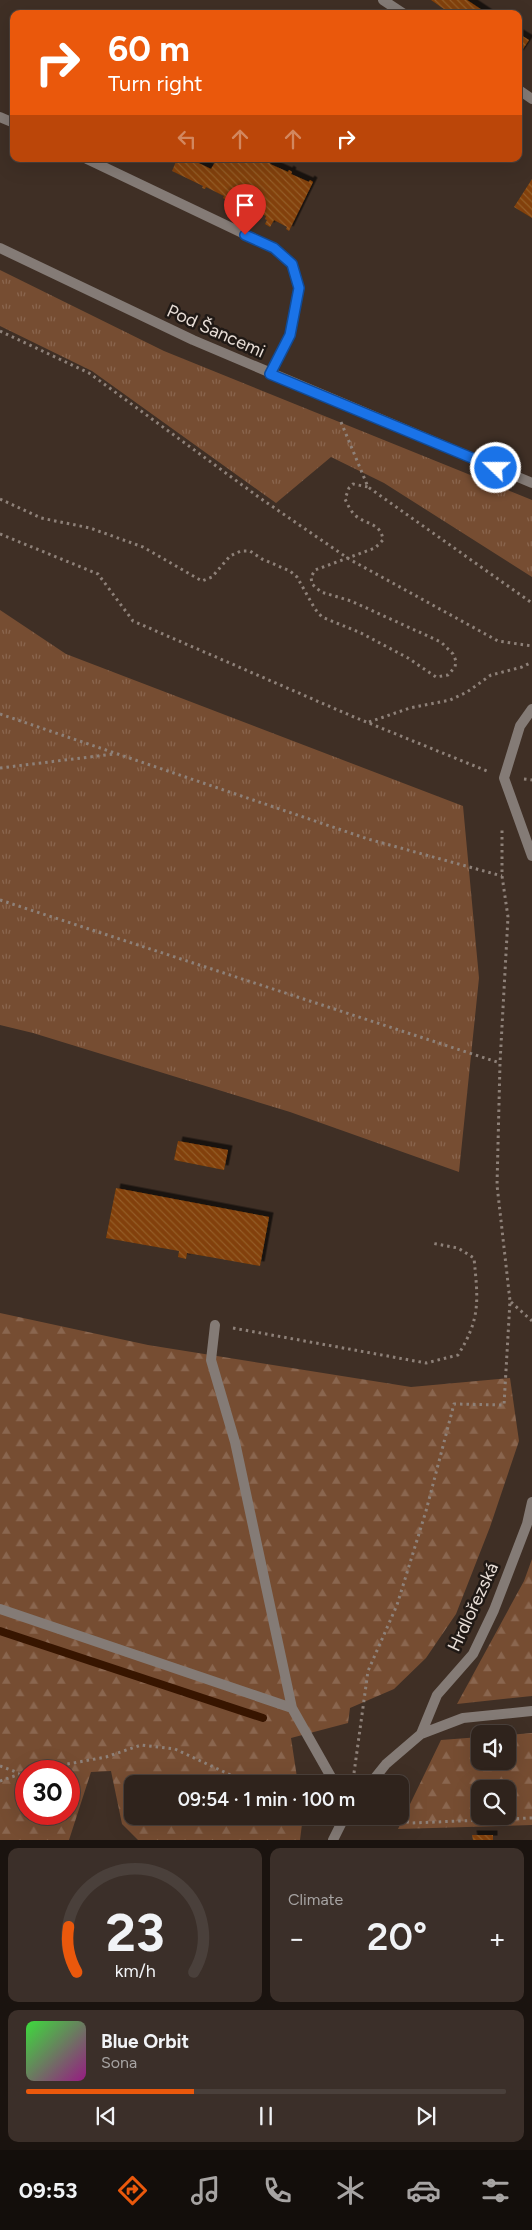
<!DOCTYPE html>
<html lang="en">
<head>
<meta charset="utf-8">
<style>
  :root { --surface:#2f231c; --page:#3b2f29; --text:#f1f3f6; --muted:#a7a4a3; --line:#4a403b; --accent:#ea580c }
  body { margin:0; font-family:Figtree,sans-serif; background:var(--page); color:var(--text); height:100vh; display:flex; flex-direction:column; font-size:19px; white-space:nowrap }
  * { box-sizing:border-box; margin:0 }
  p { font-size:16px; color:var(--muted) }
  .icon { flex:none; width:28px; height:28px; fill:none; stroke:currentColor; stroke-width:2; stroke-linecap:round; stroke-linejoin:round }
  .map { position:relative; height:1840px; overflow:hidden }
  .side { display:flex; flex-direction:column; gap:8px; padding:8px; background:#1a130f; flex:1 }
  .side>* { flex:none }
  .guide { position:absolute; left:10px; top:10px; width:512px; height:152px; border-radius:10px; box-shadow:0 5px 20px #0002,0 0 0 1px var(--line); background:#ea580c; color:#fff; overflow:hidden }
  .tools { position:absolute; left:471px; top:1725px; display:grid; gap:10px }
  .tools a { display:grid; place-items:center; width:45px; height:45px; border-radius:10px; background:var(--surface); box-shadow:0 5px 20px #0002,0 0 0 1px var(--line); font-size:25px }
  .speed { position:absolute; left:15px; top:1760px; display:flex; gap:10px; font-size:25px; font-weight:700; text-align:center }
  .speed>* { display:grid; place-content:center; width:65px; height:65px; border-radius:50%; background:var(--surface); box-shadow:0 5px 20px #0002,0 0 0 1px var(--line); line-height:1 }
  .speed .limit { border:8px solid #d22; background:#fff; color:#111 }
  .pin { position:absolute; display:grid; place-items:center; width:42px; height:42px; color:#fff; margin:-51px -21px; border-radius:50% 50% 50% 0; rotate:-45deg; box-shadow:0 0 5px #0007 }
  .pin .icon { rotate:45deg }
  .me { position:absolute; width:55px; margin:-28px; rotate:292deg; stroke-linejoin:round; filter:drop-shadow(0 0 4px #0008) }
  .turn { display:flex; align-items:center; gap:18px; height:105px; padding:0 15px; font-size:22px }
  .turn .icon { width:65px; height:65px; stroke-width:2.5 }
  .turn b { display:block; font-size:35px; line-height:42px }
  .lanes { display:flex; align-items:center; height:48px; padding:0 15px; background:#0003; justify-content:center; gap:25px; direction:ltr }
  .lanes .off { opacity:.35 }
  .big { font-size:38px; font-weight:600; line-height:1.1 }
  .side .card { flex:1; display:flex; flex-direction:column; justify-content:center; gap:8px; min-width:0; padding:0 18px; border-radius:10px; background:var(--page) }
  .side .dial { align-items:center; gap:0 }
  .dial svg { height:130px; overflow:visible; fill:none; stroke:var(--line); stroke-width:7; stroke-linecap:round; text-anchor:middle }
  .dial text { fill:var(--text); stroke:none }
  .song { display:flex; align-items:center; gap:15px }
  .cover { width:60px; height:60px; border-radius:8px; background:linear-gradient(135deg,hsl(120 70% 55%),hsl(310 70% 35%)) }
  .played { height:5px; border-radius:2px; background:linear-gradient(90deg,var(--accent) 35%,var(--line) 35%) }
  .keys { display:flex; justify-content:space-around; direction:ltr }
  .heat { display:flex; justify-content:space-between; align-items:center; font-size:28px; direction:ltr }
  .side .tiles { flex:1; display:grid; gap:8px; grid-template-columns:1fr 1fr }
  .card:last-child { grid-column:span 2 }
  .trip { position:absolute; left:124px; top:1775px; width:285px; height:50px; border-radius:10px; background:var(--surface); box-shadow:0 5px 20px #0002,0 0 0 1px var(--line); font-weight:600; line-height:50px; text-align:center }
  .menu { display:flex; height:80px; justify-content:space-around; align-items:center; background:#130e0b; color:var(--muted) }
  .menu .icon { width:35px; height:35px }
  .menu .on { color:var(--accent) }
  .menu b { font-size:22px; color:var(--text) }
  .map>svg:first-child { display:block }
  .grass { fill:url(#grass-tufts) }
  .forest { fill:url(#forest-firs); fill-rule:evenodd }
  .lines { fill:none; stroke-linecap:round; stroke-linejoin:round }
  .stream { stroke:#371500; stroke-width:8 }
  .building { fill:url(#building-back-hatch); filter:url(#shadow) }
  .path { stroke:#8e8179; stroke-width:3; stroke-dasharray:2.5 4; stroke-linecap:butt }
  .service { stroke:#847b76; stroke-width:10 }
  .minor { stroke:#847b76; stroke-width:10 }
  .route-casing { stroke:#114b97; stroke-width:12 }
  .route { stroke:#1a73e8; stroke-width:9 }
  .labels { text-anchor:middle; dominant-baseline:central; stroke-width:5; stroke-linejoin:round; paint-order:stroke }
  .street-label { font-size:18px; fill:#e8ded7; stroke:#201915 }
</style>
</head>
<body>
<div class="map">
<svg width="532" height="1840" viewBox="0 0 532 1840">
  <defs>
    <pattern id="grass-tufts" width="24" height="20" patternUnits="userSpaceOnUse" patternTransform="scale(1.25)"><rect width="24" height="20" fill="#764d32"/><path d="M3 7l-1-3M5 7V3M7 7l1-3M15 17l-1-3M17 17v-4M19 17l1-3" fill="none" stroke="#8a664f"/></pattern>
    <pattern id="forest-firs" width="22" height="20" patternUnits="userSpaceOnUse" patternTransform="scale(1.25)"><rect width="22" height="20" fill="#764d32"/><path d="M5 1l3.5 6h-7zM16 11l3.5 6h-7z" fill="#8a664f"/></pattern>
    <pattern id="building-back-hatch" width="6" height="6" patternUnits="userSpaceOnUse" patternTransform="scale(1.25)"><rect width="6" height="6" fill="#824108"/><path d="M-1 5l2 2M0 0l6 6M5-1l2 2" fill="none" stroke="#945c2b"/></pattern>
    <filter id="shadow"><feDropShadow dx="4.5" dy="-4.5" stdDeviation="0" flood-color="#0009"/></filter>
  </defs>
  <rect width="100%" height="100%" fill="#3f2f25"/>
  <path class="grass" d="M0,270L164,351L532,500V577L384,483L331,457L276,503L92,371L0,326Z
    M0,610L66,654L463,806L479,978L459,1172L290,1112L33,1033L0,1025Z"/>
  <path class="forest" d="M0,1313L148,1345L411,1387L510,1378L519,1441L490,1527L456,1614L426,1658L394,1689L350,1708L348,1723L291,1738L298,1784H132V1816H303L300,1840H138L122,1824L111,1771L91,1772L69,1840H0ZM26,1771H69V1814H26Z
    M532,1559V1696L457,1704L524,1581Z
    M532,1733V1825L398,1829L441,1740L480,1737V1761H508V1735ZM480,1789H508V1816H480Z"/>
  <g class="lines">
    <path class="stream" d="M0,1631L263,1718"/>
  </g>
  <path class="building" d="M431,0H467L488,14H451Z
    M519,34L529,40L519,55Z
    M177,159H190L211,169L217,159H260L266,162L267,160L271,161L270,164L288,172L289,170L292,172L291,174L309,182L310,180L313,182L289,231L286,229L287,227L274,220L270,227L265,224L267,220L265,219L266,216L248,208L247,210L244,209L245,206L227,198L226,200L223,198L224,196L206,187L205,189L202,188L203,186L172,171Z
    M532,179V218L514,207Z
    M178,1141L228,1150L224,1170L174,1160Z
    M116,1188L269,1217L260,1266L187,1253L186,1259L178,1257L179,1251L106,1238Z
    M472,1835H493V1840H473Z"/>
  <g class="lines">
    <path class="path" d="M0,331L89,373L260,498L349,559L498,641L532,646
      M341,422L368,487L532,603
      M0,499L41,518L90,528L143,547L202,581L212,577L230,556L241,551H250L262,559L290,571L297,577L315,609L322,617L361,633L408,658L436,677L448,675L455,667L456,661L453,654L441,642L351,601L321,592L312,584L311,577L315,570L375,548L383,540C381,523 367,525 356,516C351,512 348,505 345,499L349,488L353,484L368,487
      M0,534L98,574L133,621L354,717L487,771
      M0,714L368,839L502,876
      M369,722L410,708L450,700L467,692L491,675L522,667L532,662
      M0,768L114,754
      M524,779L532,780
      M0,900L500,1063
      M511,1302L532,1321
      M233,1328L426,1363L458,1355C481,1318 478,1300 474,1258L458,1248L431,1243
      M0,1766L19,1773
      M29,1771L106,1757L141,1745L175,1749L250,1784
      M354,1773L368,1671L397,1605L426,1511L454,1404L504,1405L510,1301L497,1185L500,1063L508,917L502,876V829
      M0,1781L26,1772
      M381,1816L412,1823L532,1818"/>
    <path class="service" d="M383,0L404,14
      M519,90L532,99
      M0,117L14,123
      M87,159L274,248L292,264L299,289L290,335L270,374
      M215,1325L211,1360L235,1442L292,1708
      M0,1609L292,1708L335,1784"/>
    <path class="minor" d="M0,248L193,340L532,483
      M532,709L520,726L504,778L532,856
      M421,1734L463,1718L532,1711
      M370,1784L386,1764L421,1734L437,1695L473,1654L494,1610L527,1524L532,1502
      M333,1840L345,1816"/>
  </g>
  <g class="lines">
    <g class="route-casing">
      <path id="route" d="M245,235L274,248L292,264L299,288L290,335L270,374L496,468"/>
    </g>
    <use href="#route" class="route"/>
  </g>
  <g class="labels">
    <g class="street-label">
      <text transform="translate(216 331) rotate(24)">Pod Šancemi</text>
      <text transform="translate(473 1607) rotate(-65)">Hrdlořezská</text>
    </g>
  </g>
</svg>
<div class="tools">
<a><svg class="icon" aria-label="sound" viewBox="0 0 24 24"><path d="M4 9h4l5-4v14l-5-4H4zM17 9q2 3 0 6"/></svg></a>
<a><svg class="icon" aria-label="search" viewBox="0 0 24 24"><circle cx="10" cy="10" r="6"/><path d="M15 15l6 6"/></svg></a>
</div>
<div class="speed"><div class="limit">30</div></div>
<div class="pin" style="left:245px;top:235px;background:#d93025"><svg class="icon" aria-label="arrive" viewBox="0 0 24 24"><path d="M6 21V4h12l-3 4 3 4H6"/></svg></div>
<svg class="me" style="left:496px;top:468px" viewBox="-20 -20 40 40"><circle r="17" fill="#1a73e8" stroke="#fff" stroke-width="3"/><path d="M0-11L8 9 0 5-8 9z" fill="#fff"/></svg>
<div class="trip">09:54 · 1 min · 100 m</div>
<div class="guide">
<div class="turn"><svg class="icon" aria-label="right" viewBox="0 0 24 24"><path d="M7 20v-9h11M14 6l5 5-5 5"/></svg><div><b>60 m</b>Turn right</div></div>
<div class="lanes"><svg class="icon off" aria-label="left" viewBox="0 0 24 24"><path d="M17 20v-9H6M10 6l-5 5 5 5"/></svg><svg class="icon off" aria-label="ahead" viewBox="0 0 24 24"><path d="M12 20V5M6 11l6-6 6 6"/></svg><svg class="icon off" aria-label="ahead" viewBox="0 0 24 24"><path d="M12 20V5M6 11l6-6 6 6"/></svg><svg class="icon" aria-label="right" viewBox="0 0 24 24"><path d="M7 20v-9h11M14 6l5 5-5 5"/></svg></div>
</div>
</div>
<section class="side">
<div class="tiles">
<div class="card dial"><svg viewBox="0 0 100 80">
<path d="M14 69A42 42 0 1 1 86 69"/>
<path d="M14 69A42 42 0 0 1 9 41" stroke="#ea580c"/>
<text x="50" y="56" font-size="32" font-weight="700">23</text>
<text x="50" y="72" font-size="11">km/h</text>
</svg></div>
<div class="card"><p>Climate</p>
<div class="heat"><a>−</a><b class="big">20°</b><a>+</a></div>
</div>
<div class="card">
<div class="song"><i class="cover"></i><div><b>Blue Orbit</b><p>Sona</p></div></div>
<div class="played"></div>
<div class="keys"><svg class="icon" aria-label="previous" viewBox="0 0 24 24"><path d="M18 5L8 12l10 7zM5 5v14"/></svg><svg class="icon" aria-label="pause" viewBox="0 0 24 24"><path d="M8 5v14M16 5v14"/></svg><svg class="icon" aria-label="next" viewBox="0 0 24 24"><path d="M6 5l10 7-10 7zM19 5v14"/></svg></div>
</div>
</div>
</section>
<nav class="menu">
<b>09:53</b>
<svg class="icon on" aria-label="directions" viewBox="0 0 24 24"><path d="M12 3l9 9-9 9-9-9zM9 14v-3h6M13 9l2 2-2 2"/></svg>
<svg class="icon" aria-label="music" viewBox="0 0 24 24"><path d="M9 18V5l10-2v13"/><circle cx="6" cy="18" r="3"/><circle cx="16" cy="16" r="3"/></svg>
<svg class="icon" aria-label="phone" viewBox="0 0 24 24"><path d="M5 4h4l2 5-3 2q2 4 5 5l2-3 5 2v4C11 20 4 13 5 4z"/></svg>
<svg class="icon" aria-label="climate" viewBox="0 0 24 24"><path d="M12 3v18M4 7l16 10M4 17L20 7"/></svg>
<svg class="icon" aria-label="car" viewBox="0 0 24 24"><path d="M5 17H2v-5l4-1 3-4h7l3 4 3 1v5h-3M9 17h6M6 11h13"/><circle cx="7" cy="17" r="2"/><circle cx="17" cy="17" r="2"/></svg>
<svg class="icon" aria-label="filters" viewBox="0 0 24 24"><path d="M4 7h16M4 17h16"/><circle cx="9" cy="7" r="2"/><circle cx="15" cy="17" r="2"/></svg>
</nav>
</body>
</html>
